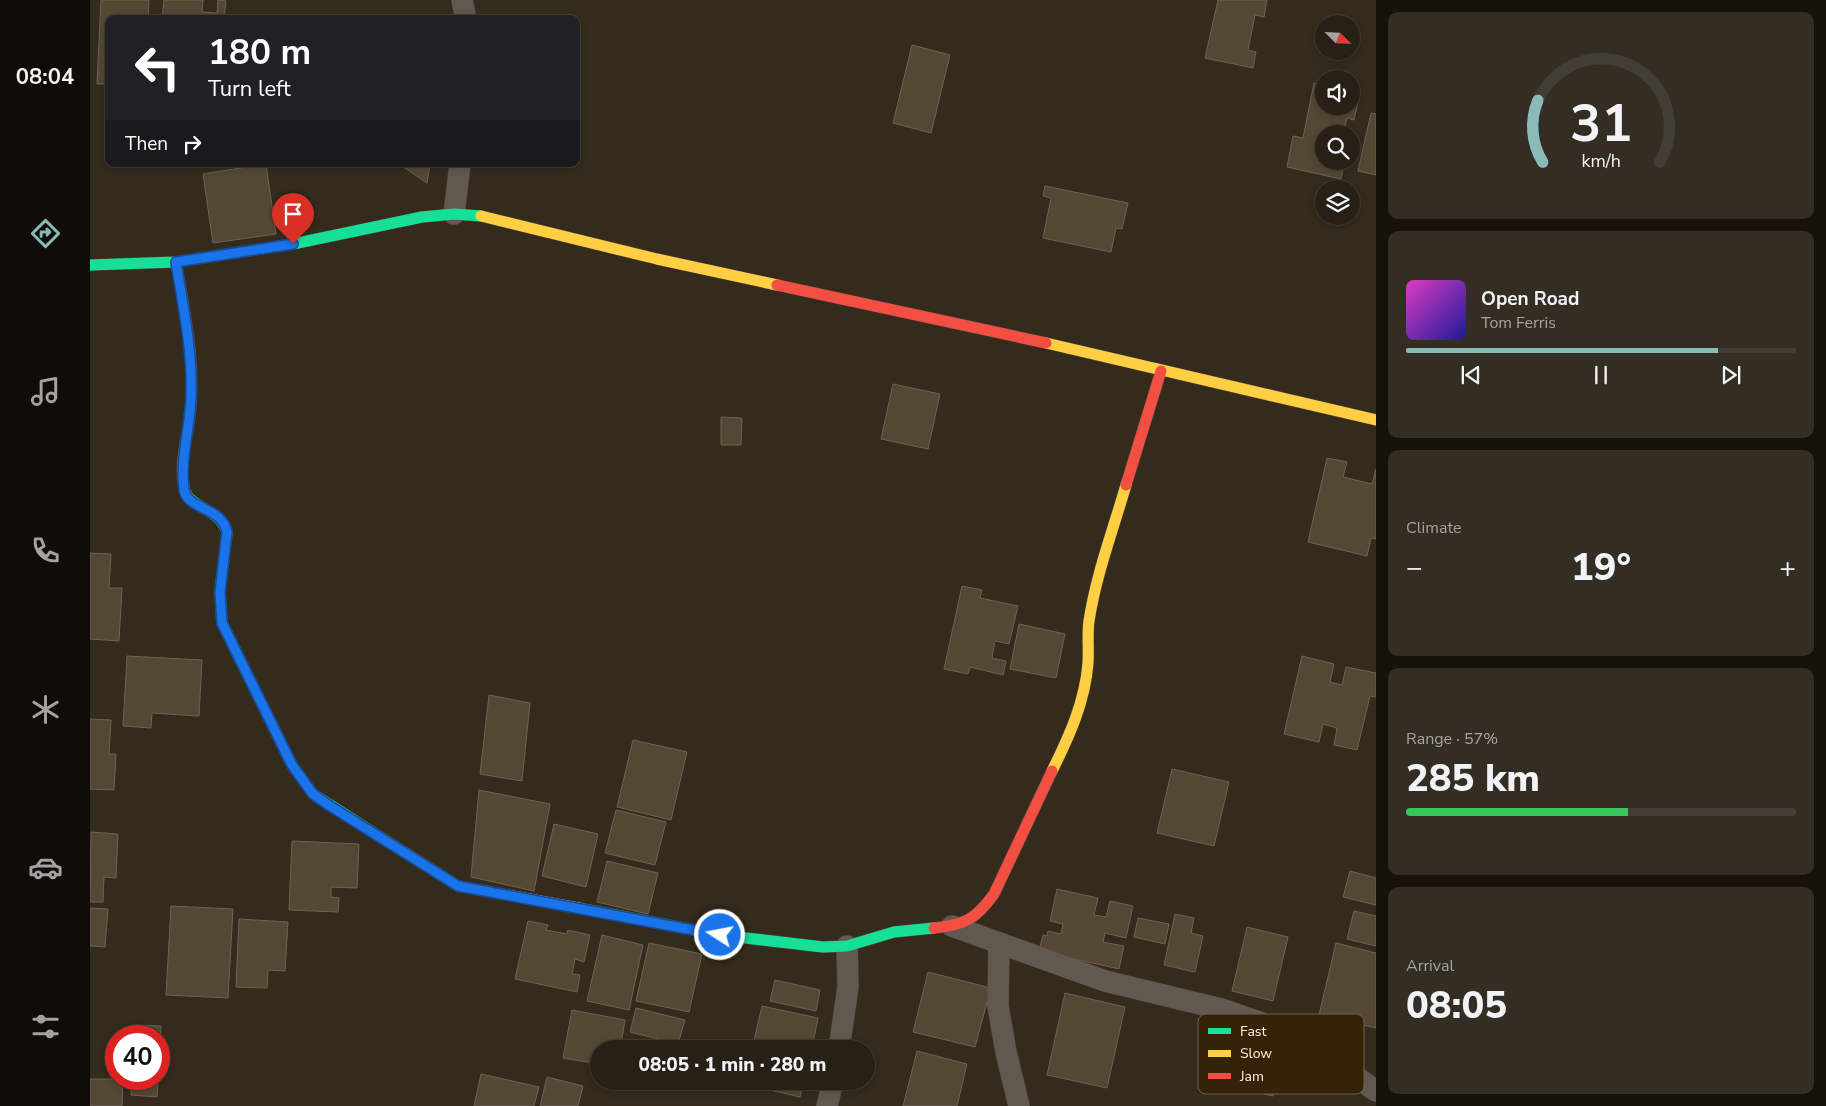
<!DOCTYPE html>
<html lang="en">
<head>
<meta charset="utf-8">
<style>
  :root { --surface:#272016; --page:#332d23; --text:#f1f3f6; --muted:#a4a3a1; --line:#433e35; --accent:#8bbbb9 }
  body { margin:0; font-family:"Nunito Sans",sans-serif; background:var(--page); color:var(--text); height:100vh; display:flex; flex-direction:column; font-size:19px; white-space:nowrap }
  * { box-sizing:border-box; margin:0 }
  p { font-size:16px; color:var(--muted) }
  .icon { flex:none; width:28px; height:28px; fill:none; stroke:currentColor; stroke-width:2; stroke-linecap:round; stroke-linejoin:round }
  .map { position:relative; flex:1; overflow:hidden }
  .panel { display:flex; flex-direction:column; gap:12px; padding:12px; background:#15120c; width:450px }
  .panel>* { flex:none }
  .banner { position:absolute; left:15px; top:15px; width:475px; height:152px; border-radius:10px; box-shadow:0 2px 8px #0003,0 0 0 1px var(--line); background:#202124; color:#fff; overflow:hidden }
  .needle { width:32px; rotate:114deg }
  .fabs { position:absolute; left:1225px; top:15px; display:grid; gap:10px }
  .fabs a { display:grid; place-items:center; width:45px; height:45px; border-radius:50%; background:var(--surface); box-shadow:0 2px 8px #0003,0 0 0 1px var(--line); font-size:25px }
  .speed { position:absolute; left:15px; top:1025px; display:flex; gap:10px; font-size:25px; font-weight:700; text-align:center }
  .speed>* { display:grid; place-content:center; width:65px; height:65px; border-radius:50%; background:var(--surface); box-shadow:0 2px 8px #0003,0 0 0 1px var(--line); line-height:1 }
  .speed .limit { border:8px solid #d22; background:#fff; color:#111 }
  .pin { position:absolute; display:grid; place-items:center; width:42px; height:42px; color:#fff; margin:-51px -21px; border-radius:50% 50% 50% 0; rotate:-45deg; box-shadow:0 0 5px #0007 }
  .pin .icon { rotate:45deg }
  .me { position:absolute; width:55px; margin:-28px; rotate:281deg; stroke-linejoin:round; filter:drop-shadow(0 0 4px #0008) }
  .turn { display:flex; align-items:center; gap:18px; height:105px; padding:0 20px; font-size:22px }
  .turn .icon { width:65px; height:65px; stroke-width:2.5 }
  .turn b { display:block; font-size:35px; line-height:42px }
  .then { display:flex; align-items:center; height:48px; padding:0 20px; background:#0003; gap:10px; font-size:19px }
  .big { font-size:38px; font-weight:800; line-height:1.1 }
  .panel .widget { flex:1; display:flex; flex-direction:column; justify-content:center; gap:8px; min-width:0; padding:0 18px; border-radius:10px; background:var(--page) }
  .panel .dial { align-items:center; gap:0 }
  .dial svg { height:130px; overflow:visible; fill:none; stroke:var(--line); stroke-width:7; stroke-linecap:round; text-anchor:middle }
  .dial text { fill:var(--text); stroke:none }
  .song { display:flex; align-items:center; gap:15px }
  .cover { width:60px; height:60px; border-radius:8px; background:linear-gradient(135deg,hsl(310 70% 55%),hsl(240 70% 35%)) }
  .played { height:5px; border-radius:2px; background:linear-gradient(90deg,var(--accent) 80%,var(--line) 80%) }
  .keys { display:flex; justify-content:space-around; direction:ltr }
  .heat { display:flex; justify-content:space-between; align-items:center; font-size:28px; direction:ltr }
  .charge { height:8px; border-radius:4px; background:linear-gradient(90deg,#34c759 57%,var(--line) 0) }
  .trip { position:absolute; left:500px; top:1040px; width:285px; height:50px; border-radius:25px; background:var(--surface); box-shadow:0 2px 8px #0003,0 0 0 1px var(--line); font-weight:800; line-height:50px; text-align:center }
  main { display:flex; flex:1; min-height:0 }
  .menu { display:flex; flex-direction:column; width:90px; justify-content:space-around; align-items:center; background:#100d09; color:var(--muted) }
  .menu .icon { width:35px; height:35px }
  .menu .active { color:var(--accent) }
  .menu b { font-size:22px; color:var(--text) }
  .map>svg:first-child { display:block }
  .building { fill:#544734; stroke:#6c6358 }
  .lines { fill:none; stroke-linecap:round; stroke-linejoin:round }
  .street-casing { stroke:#51493e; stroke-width:22 }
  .fast-casing { stroke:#51493e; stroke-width:12 }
  .slow-casing { stroke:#51493e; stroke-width:12 }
  .jam-casing { stroke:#51493e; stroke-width:12 }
  .street { stroke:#615950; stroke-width:21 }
  .fast { stroke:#16e098; stroke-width:11 }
  .slow { stroke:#ffcf43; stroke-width:11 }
  .jam { stroke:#f24e42; stroke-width:11 }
  .route-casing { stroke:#114b97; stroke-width:12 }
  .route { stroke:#1a73e8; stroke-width:9 }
  .key { fill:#342209; stroke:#71614b; stroke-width:1 }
  .key-label { font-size:14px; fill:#fff3e4 }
</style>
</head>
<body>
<main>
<nav class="menu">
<b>08:04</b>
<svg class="icon active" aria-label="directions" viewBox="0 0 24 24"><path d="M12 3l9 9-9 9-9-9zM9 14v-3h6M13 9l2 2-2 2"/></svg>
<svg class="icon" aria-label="music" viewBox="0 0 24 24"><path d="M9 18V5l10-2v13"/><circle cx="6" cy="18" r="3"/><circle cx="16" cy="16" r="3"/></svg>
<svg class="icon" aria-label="phone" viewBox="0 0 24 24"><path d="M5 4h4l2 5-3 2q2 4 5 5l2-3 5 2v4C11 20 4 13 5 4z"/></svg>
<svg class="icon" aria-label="climate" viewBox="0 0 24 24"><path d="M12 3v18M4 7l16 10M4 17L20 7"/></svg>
<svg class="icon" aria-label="car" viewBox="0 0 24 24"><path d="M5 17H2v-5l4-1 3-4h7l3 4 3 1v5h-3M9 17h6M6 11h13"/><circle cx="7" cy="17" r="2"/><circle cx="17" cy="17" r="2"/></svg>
<svg class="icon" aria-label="filters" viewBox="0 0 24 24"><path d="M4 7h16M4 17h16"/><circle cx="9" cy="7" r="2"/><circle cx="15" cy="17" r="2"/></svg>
</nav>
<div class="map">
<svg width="1286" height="1106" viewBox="0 0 1286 1106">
  <rect width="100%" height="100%" fill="#342b1d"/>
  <path class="building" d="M11,0H59L58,19H19V84H7Z
    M74,0H113L112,12L127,13L128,0L136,1L134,19H72Z
    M1128,0H1177L1174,17L1165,15L1158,50L1166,52L1163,68L1115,58Z
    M822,45L860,55L841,133L803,123Z
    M1224,83L1234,85V106H1261V91L1270,93L1264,120L1257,118L1253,134H1234V161L1254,164L1251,179L1197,167L1203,136L1213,138Z
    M1281,113L1286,114V175L1268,171Z
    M176,164L186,234L123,243L113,174Z
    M309,164H340L337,183Z
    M955,186L1038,203L1032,229L1026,228L1021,252L953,238L961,198L953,196Z
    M803,384L850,394L838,449L791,439Z
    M631,417L652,418L651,445H631Z
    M1237,458L1257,462L1253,477L1282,484L1286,469V539L1281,538L1277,556L1218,542Z
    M0,553L21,554L19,588H32L29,641L0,639Z
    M872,586L892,590L890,598L928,606L919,644L905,641L902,658L916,661L913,675L880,667L878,674L854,669Z
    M929,624L975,634L966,678L920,669Z
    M37,656L112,660L109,716L62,713L61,728L33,726Z
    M1212,656L1244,664L1240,682L1252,685L1256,667L1286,673V697L1280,696L1267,750L1244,745L1247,728L1233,724L1229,742L1194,734Z
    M399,695L440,703L432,781L390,774Z
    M0,719L21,720L19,754H26L24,790L0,789Z
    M543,740L597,752L581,820L527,807Z
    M1082,769L1139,782L1124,846L1067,833Z
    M389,790L460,804L444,891L381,877Z
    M526,810L576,822L565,865L515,853Z
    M464,824L508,834L496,887L452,876Z
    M1,832L28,834L26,878L14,877L13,902H0Z
    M202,841L269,844L267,888L241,887V897L249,898L248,912L199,910Z
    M517,861L568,873L558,914L507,902Z
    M1260,871L1286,878V905L1253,897Z
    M967,889L1008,898L1004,915L1016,917L1020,901L1043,906L1036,938L1015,933L1013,942L1034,946L1029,969L949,951L953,935L957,936L958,931L971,934L973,924L960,921Z
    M81,906L143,909L138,998L76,995Z
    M0,908L18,909L15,947L0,946Z
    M1264,911L1286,916V946L1257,939Z
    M1085,914L1104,918L1101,933L1113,936L1105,972L1074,965Z
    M1048,918L1079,924L1075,944L1044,937Z
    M149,919L198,922L195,971L178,970L177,988L146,987Z
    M438,921L458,925L456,930L477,934L478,930L500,935L494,962L485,959L482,974L490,975L487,992L425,979Z
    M1157,927L1198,937L1183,1001L1142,991Z
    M512,935L553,945L539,1010L497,1001Z
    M559,943L612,954L599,1012L546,1001Z
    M1246,943L1286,953V1028L1229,1015Z
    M838,972L901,988L885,1047L823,1032Z
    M685,980L730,990L726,1011L680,1001Z
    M975,993L1035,1007L1017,1088L957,1075Z
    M672,1006L728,1018L723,1043L716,1041L714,1049H662Z
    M546,1008L595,1020L588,1044L540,1032Z
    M482,1010L535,1020L531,1044L523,1043L522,1049H509V1064L473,1058Z
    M44,1025L71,1026L69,1070V1036H44Z
    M1140,1037L1195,1050L1183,1096L1129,1083Z
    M827,1051L877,1064L867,1106H813Z
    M391,1074L449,1087L444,1106H384Z
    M457,1077L493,1086L488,1106H450Z
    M0,1079H33L32,1106H0Z
    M42,1079H68L67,1097L41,1095Z
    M655,1081H714L710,1097L654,1084Z"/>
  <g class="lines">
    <g class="street-casing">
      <path id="street" d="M372,0L376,19
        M364,214L370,164
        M862,926L1015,981L1131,1009L1172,1023L1244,1061L1286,1091
        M909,943L908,1006L916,1052L929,1106
        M749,1049L758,987L757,946
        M737,1106L743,1081"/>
    </g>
    <g class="fast-casing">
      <path id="fast" d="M0,265L86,262L203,244L332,217L364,214L391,216
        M97,496C111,511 130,511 137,532L130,592L132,623L202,765L223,794L290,837
        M488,908L630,935L733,947L757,946L804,932L844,928"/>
    </g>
    <g class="slow-casing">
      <path id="slow" d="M391,216L567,259L687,285
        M956,343L1286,420
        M962,771C979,737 995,702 998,663C999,649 997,635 999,621C1006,575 1023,530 1036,485
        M290,837L368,886L488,908"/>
    </g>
    <g class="jam-casing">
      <path id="jam" d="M86,262C95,315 107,368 99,421C96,444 87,474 97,496
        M687,285L956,343
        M1036,485L1071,371
        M844,928C875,925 886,919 904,894L962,771"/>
    </g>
    <use href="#street" class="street"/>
    <use href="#fast" class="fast"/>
    <use href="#slow" class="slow"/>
    <use href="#jam" class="jam"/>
  </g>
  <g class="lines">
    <g class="route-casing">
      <path id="route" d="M203,244L86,262C93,307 103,352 101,398C100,428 90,459 94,489C96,510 132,506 137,532L130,592L132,623L202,765L223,794L240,806L368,886L630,935"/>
    </g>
    <use href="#route" class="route"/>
  </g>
  <rect x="1108" y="1014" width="166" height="80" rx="8" class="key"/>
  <rect x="1118" y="1028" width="23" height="6" fill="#16e098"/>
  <rect x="1118" y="1050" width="23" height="7" fill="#ffcf43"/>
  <rect x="1118" y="1073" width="23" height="6" fill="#f24e42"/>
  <g class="key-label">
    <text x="1150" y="1036">Fast</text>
    <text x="1150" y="1058">Slow</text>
    <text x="1150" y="1081">Jam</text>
  </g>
</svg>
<div class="fabs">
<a><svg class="needle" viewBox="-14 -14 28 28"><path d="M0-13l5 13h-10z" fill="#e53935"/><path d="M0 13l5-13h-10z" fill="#a4a3a1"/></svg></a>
<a><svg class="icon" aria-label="sound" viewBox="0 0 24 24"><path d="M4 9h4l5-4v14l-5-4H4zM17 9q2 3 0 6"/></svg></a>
<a><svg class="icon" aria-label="search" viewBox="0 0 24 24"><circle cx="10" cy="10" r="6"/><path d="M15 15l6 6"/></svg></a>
<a><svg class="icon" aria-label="layers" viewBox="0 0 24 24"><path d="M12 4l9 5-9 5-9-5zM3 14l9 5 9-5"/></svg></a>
</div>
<div class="speed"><div class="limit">40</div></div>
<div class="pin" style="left:203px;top:244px;background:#d93025"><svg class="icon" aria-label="arrive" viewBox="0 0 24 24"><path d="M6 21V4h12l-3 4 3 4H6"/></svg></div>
<svg class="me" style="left:630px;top:935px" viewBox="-20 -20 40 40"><circle r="17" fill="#1a73e8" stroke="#fff" stroke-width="3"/><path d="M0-11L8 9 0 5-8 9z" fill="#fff"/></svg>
<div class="trip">08:05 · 1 min · 280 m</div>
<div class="banner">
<div class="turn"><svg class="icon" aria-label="left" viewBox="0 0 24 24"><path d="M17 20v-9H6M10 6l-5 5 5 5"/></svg><div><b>180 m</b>Turn left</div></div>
<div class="then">Then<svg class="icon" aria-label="right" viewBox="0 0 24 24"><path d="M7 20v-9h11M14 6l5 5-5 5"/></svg></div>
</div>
</div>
<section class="panel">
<div class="widget dial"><svg viewBox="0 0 100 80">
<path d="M14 69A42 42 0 1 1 86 69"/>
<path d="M14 69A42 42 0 0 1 11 31" stroke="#8bbbb9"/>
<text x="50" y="56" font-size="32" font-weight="700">31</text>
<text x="50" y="72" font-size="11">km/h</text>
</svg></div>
<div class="widget">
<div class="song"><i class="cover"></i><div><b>Open Road</b><p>Tom Ferris</p></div></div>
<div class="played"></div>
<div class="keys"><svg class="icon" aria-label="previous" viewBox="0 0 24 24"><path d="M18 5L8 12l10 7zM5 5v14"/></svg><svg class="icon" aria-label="pause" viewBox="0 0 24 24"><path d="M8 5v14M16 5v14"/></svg><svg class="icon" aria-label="next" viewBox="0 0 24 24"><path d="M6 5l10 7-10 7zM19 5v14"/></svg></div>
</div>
<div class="widget"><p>Climate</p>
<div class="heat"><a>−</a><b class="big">19°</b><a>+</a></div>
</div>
<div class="widget"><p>Range · 57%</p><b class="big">285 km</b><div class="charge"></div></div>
<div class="widget"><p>Arrival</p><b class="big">08:05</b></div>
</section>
</main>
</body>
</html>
